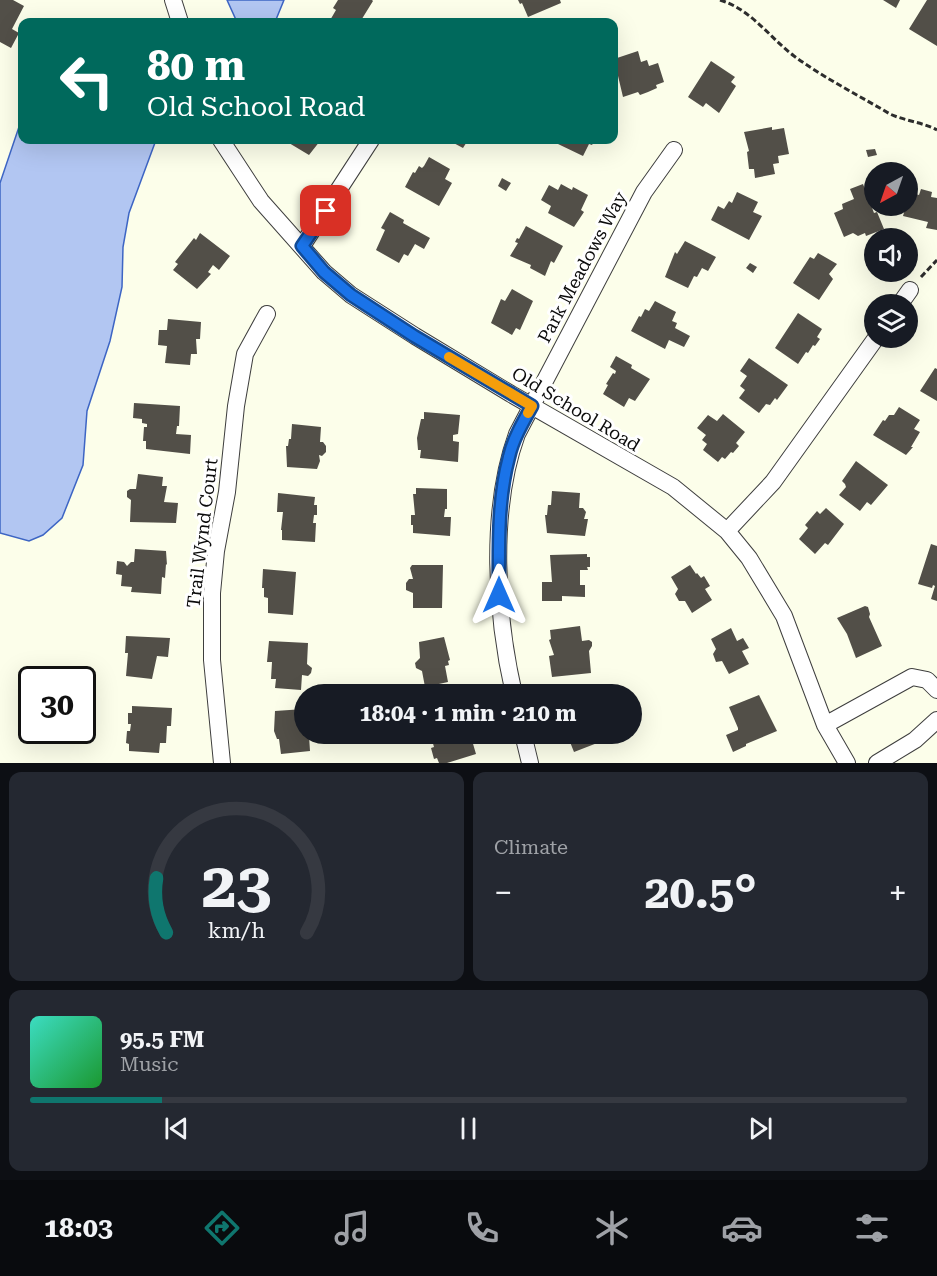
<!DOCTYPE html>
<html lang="en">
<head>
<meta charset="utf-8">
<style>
  :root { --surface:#171b24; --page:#242831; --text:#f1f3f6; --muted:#9ea1a6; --line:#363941; --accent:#0f766e }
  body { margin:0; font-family:"Roboto Serif",serif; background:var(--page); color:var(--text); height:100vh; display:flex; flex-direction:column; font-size:22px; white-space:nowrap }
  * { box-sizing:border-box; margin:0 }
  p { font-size:20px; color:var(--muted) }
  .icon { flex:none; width:33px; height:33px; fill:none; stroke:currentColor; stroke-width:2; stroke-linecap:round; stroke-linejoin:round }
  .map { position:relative; height:763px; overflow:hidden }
  .panel { display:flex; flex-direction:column; gap:9px; padding:9px; background:#0d0f14; flex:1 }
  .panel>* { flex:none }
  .banner { position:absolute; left:18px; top:18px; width:600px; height:126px; border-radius:12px; box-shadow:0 6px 24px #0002; background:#00695c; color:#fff; overflow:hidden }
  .needle { width:39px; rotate:220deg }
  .tools { position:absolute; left:864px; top:162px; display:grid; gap:12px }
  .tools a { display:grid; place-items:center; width:54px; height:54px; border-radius:50%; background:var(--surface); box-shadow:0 6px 24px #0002; font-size:30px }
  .speed { position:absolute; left:18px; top:666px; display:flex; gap:12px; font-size:30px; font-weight:700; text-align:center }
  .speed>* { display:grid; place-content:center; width:78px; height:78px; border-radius:50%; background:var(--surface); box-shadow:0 6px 24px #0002; line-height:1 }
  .speed .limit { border:3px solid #111; border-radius:9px; background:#fff; color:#111 }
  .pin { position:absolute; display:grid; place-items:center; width:51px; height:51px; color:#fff; margin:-26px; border-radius:12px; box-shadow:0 3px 9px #0006 }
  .me { position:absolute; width:66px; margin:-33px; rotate:0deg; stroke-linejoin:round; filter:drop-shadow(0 0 4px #0008) }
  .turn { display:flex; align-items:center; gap:21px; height:126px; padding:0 30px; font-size:27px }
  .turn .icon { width:78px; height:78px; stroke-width:2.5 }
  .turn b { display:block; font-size:42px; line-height:51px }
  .big { font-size:45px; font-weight:700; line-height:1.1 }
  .panel .card { flex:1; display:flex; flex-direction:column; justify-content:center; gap:9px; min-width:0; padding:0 21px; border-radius:12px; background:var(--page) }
  .panel .dial { align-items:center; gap:0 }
  .dial svg { height:156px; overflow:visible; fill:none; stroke:var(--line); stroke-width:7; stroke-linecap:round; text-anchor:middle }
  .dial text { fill:var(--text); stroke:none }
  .song { display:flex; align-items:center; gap:18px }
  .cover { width:72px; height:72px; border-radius:9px; background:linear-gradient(135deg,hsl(170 70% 55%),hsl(130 70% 35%)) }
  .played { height:6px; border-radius:3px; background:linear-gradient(90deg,var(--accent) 15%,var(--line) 15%) }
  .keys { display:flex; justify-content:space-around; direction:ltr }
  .heat { display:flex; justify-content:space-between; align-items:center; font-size:33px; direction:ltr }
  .panel .tiles { flex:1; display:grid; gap:9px; grid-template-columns:1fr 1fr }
  .card:last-child { grid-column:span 2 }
  .trip { position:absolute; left:294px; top:684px; width:348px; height:60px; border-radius:30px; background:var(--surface); box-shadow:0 6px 24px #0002; font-weight:700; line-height:60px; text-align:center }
  .menu { display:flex; height:96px; justify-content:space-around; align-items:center; background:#090b0e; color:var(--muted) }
  .menu .icon { width:42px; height:42px }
  .menu .on { color:var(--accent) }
  .menu b { font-size:27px; color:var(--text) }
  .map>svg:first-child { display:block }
  .water { fill:#b2c6f2; stroke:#3d65c4; stroke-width:1.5 }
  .building { fill:#524f48 }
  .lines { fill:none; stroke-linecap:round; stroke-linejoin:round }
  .street-casing { stroke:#3e3e3e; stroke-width:18 }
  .path { stroke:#2d2d2d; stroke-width:3; stroke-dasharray:6 3; stroke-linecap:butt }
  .street { stroke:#fff; stroke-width:16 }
  .route-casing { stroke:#114b97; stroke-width:15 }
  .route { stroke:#1a73e8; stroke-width:10 }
  .slow { stroke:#f59e0b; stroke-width:10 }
  .labels { text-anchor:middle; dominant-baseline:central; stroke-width:6; stroke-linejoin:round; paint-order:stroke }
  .street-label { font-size:18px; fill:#0b0b0b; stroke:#fff }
</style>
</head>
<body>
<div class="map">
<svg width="937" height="763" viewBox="0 0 937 763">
  <rect width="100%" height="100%" fill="#fcfeea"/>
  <path class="water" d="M227,0H284L275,22H237Z
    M22,118V140H156L129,213L123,247L122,287L110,341L87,411L83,465L62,518L43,535L29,541L0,533V183Z"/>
  <path class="building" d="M0,0H13L24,6L12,29L19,33L11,48L0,42Z
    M338,0H372L373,1L360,22H329L336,10L333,8Z
    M518,0H560L561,3L528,17L522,3L520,4Z
    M883,0H900L896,8Z
    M927,0H937V46L909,29Z
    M638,51L641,62L647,60L649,66L658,63L664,82L656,85L657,88L648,92L640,95L638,92L623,97L614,59Z
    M711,61L735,77L731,82L736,86L719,113L706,103L703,107L688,97Z
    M772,127V130L784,128L789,154L778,156L779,163L773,164L775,174L755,178L754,169H749L747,152L749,151L744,132Z
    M284,140H318L320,141L309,155Z
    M448,140H468L463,148Z
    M561,140H595L592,145L589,144L583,156L558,144Z
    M875,149L877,155L868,157L866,150Z
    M429,157L450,169L445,179L452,183L439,206L405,187L413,172L415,173L419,166L422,168L424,166Z
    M502,178L511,183L506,191L498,186Z
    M561,184L572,190L573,187L588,195L581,210L584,212L574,227L548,213L551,206L541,200L549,185L558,190Z
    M863,184L874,213L877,212L884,229L866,236L865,233L858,236L853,233L844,237L834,213L843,209L842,204L854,199L850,189Z
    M921,189L932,192L931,197L937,198V230L926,228L928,222L903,216L910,192L919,195Z
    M737,192L758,202L753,212L762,216L749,240L711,220L718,206L724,209L729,201L732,203Z
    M390,212L404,220L403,223L430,238L424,249L415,244L408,256L404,254L399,263L376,250L385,230L381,228Z
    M526,226L563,246L554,263L551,261L545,276L530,268L531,265L510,256L518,243L515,242L517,238L519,239Z
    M200,233L230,256L219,270L213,265L208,272L211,274L197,289L173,270L178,264L175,262L194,238L196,240Z
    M685,241L716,257L708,271L702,268L697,277L694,276L688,288L665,277L675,252L677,254Z
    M818,253L837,264L829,274L833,279L819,300L793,283L810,257L814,259Z
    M750,263L757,267L753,273L746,268Z
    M512,289L533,301L520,330L516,328L512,335L491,323L501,299L505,301Z
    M655,301L676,312L672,321L677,323L675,328L690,336L684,347L669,340L665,349L631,331L639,316L641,317L645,309L649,311Z
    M798,313L822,329L817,337L820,339L815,346L813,345L808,353L806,352L798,364L775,348Z
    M168,319L201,322L200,339H196L197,354H191L190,365L165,363L167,346L158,345L159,330H167Z
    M616,356L632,365L631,368L650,379L635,401L629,398L624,407L603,394L608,385L606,384L613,373L615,374L616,371L610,367Z
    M749,358L788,385L777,400L775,398L770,405L766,404L759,413L739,398L745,390L740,386L747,376L740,371Z
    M935,368L937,369V401L920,391Z
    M134,403L180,406L179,426H177L176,434L191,435L190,454L146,449V441H143L144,427H147V424L142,423V419L133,418Z
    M899,407L920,420L914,429L920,432L911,447H913L906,455L873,435L883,420L885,421L889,415H894Z
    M424,412L460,415L458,434L453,435V441L459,442L458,462L420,458L421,450H418L417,438L421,419H424Z
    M723,414L745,432L736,443L739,446L733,453L731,452L725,459L722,457L718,462L703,450L707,444L702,440L706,435L697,428L708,415L717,421Z
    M292,424L321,427L320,442H323L326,446V452L322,456L319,455L320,461L317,469L287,467L286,446H288L289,439H291Z
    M856,461L888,485L871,505L867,502L860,511L839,495L846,487L845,484L842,481Z
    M138,474L163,477L162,486H167L164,502L178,503L176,523L130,522L131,500L127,497V491L130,489H136Z
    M416,488L447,489V509H445L444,517H451L450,536L413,533V525H411V515H415L413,494H416Z
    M552,491L580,493L579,508H583L586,512L584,519H588L585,536L547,533L545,515H547L548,505H551Z
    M278,493L315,497L314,505H317V515H314L313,523H316L315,542L282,540V530H281L283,512H277Z
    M826,508L844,524L828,545L825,543L815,554L799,539L808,528L805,525L817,511L820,514Z
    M931,544L937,546V601L931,599L935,586L933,585L932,588L918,584Z
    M135,549L166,551L167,565L166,564L165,578L162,577L161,594L131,592L132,587L121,586L122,575L116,574L117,561L124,562L127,566L131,562H134Z
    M587,554V557H590V567H587L588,570H580V585H585V597L562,596V601H542V582H552L550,555Z
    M412,565H443L442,608H413V593L406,590V583L409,579H413L410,568Z
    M690,565L696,574L697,573L701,578L704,576L710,586L705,589L712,600L692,613L685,601H679L675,594L678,589L671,577Z
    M263,569L296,572L293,615L268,613V598L264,597V588H262Z
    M865,606L868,607L870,614L869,617L882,646L856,658L847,634L837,618Z
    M580,626L582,641L589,640L592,642V646L589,651L591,673L552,677L549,656L554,655L549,640L551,639L550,630Z
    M731,628L737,641L743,638L749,648L742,651L749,664L729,674L722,661L716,662L713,654L716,649L711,639Z
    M126,636L170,638L168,657L157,656L152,679L126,676L128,653H125Z
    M444,637L450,660L448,661L449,665L445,666L448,682L425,687L422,671L416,668L415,663L420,658L419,642Z
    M269,641L308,643L307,664L312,668L311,673L308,676L302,675L301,690L275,688L276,679H271L272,662H267Z
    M759,695L777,731L746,744V746L733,752L726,735L738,730V728L729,707Z
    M132,706L172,708L171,726H167L166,743H160L159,753L129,751V744L126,743L127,731H130L131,724H128V713H132Z
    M304,709V734H316L309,736L310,751L281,754L279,739H277L274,731L275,711Z
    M427,734H462L463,739L471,737L476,754L447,763H439L437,758L434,759L431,748L434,747L432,740L429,741Z
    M570,734H603L605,740L574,752L568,737L570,736Z"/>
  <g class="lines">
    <g class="street-casing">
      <path id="street" d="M173,0L180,22
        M221,140L261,201L324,272L351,295L415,336L511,394L673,487L727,531L749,558L784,616L825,725L847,763
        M302,246L371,140
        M900,304L910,290
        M727,531L773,482L876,338
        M514,694C496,616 489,511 517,434L644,192L674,150
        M825,725L912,677L927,680L937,690
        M523,734L530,763
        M222,763L212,660V593L216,551L227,492L236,406L245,354L267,314
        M877,763L915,740L937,720"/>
    </g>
    <path class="path" d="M720,0C752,10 769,37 794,56C824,78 858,95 890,114C905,121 922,122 937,130
      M921,277L937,260"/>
    <use href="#street" class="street"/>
  </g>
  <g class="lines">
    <g class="route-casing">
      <path id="route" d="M326,211L302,246L324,272L351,295L414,336L532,406C523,422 513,439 509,457C497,501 499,550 499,595"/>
    </g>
    <use href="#route" class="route"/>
    <path class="slow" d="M449,357L532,406L528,413"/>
  </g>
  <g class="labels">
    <g class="street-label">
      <text transform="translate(582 267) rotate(-62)">Park Meadows Way</text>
      <text transform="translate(576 409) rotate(31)">Old School Road</text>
      <text transform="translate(202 533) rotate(-83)">Trail Wynd Court</text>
    </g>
  </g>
</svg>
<div class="tools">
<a><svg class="needle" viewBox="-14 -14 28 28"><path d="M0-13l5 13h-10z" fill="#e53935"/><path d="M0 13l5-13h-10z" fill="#9ea1a6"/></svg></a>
<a><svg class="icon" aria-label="sound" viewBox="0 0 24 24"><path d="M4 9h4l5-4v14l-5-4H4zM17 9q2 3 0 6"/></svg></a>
<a><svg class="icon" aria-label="layers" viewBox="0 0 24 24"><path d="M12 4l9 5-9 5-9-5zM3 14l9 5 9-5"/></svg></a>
</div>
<div class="speed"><div class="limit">30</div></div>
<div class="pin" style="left:326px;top:211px;background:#d93025"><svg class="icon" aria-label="arrive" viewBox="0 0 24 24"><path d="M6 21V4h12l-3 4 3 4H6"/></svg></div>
<svg class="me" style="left:499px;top:595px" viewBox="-20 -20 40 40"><path d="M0-17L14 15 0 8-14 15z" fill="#1a73e8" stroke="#fff" stroke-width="4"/></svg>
<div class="trip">18:04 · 1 min · 210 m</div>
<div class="banner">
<div class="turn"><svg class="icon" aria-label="left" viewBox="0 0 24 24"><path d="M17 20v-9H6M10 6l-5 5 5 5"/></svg><div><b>80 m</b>Old School Road</div></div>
</div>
</div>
<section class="panel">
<div class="tiles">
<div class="card dial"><svg viewBox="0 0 100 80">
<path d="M14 69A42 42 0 1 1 86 69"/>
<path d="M14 69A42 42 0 0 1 9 41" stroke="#0f766e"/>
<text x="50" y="56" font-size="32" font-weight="700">23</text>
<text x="50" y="72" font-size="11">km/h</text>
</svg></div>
<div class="card"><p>Climate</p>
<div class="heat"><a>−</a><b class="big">20.5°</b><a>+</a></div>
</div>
<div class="card">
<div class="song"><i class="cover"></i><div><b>95.5 FM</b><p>Music</p></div></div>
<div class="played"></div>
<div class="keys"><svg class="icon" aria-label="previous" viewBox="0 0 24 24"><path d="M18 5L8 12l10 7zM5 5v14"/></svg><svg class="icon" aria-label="pause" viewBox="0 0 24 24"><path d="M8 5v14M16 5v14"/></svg><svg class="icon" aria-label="next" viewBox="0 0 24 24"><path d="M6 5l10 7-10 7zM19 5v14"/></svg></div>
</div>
</div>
</section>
<nav class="menu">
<b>18:03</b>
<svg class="icon on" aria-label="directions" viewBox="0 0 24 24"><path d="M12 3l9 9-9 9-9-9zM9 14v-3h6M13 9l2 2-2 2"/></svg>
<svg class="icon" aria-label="music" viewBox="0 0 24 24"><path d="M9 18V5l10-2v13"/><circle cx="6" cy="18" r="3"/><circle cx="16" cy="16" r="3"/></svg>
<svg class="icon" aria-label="phone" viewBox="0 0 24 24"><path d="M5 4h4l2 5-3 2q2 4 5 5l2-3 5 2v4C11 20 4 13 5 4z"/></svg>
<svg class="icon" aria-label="climate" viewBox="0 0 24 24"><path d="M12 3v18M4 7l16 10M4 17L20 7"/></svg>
<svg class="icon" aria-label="car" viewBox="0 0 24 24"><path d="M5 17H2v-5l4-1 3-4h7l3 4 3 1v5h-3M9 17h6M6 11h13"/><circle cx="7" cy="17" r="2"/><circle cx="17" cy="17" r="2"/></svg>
<svg class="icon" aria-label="filters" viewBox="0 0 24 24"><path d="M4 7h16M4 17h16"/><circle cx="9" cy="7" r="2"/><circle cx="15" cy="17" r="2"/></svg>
</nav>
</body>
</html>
